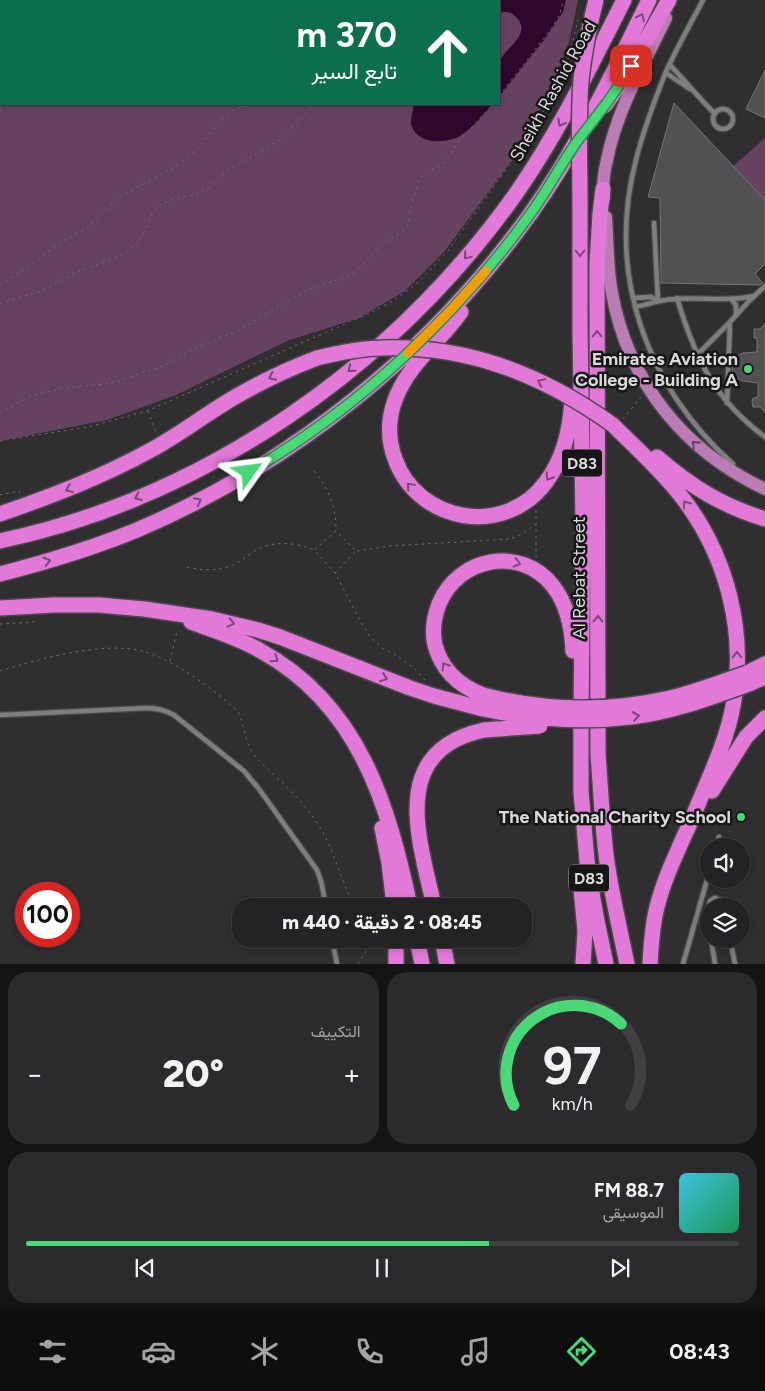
<!DOCTYPE html>
<html lang="ar">
<head>
<meta charset="utf-8">
<style>
  :root { --surface:#242224; --page:#2c2a2c; --text:#f1f3f6; --muted:#a3a4a6; --line:#413f41; --accent:#49d778 }
  body { margin:0; font-family:Figtree,Vazirmatn,sans-serif; background:var(--page); color:var(--text); direction:rtl; height:100vh; display:flex; flex-direction:column; font-size:19px; white-space:nowrap }
  * { box-sizing:border-box; margin:0 }
  p { font-size:16px; color:var(--muted) }
  .icon { flex:none; width:28px; height:28px; fill:none; stroke:currentColor; stroke-width:2; stroke-linecap:round; stroke-linejoin:round }
  .map { position:relative; height:964px; overflow:hidden; direction:ltr }
  .side { display:flex; flex-direction:column; gap:8px; padding:8px; background:#141314; flex:1 }
  .side>* { flex:none }
  .top-card { position:absolute; left:0px; top:0px; width:500px; height:105px; box-shadow:0 2px 8px #0003,0 0 0 1px var(--line); direction:rtl; background:#0b6e4f; color:#fff; overflow:hidden }
  .controls { position:absolute; left:700px; top:838px; display:grid; gap:10px }
  .controls a { display:grid; place-items:center; width:50px; height:50px; border-radius:50%; background:var(--surface); box-shadow:0 2px 8px #0003,0 0 0 1px var(--line); font-size:25px }
  .speed { position:absolute; left:15px; top:882px; display:flex; gap:10px; font-size:25px; font-weight:700; text-align:center }
  .speed>* { display:grid; place-content:center; width:65px; height:65px; border-radius:50%; background:var(--surface); box-shadow:0 2px 8px #0003,0 0 0 1px var(--line); line-height:1 }
  .speed .limit { border:8px solid #d22; background:#fff; color:#111 }
  .pin { position:absolute; display:grid; place-items:center; width:42px; height:42px; color:#fff; margin:-21px; border-radius:10px; box-shadow:0 2px 8px #0006 }
  .me { position:absolute; width:55px; margin:-28px; rotate:59deg; stroke-linejoin:round; filter:drop-shadow(0 0 4px #0008) }
  .turn { display:flex; align-items:center; gap:18px; height:105px; padding:0 20px; font-size:22px }
  .turn .icon { width:65px; height:65px; stroke-width:2.5 }
  .turn b { display:block; font-size:35px; line-height:42px }
  .big { font-size:38px; font-weight:800; line-height:1.1 }
  .side .widget { flex:1; display:flex; flex-direction:column; justify-content:center; gap:8px; min-width:0; padding:0 18px; border-radius:20px; background:var(--page) }
  .side .dial { align-items:center; gap:0 }
  .dial svg { height:130px; overflow:visible; fill:none; stroke:var(--line); stroke-width:7; stroke-linecap:round; text-anchor:middle }
  .dial text { fill:var(--text); stroke:none }
  .song { display:flex; align-items:center; gap:15px }
  .cover { width:60px; height:60px; border-radius:8px; background:linear-gradient(135deg,hsl(190 70% 55%),hsl(150 70% 35%)) }
  .played { height:5px; border-radius:2px; background:linear-gradient(90deg,var(--accent) 65%,var(--line) 65%) }
  .keys { display:flex; justify-content:space-around; direction:ltr }
  .heat { display:flex; justify-content:space-between; align-items:center; font-size:28px; direction:ltr }
  .side .tiles { flex:1; display:grid; gap:8px; grid-template-columns:1fr 1fr }
  .widget:last-child { grid-column:span 2 }
  .trip { position:absolute; left:232px; top:898px; width:300px; height:50px; border-radius:20px; background:var(--surface); box-shadow:0 2px 8px #0003,0 0 0 1px var(--line); font-weight:800; line-height:50px; text-align:center; direction:rtl }
  .dock { display:flex; height:80px; justify-content:space-around; align-items:center; background:#0e0e0e; color:var(--muted) }
  .dock .icon { width:35px; height:35px }
  .dock .selected { color:var(--accent) }
  .dock b { font-size:22px; color:var(--text) }
  .map>svg:first-child { display:block }
  .green { fill:#644260; fill-rule:evenodd }
  .water { fill:#30082e }
  .building { fill:#525052; stroke:#767476 }
  .lines { fill:none; stroke-linecap:round; stroke-linejoin:round }
  .lane-casing { stroke:#4b494b; stroke-width:7 }
  .primary-casing { stroke:#4b494b; stroke-width:15 }
  .highway-casing { stroke:#4b494b; stroke-width:18 }
  .path { stroke:#6d6c6d; stroke-width:1; stroke-dasharray:2.5 4; stroke-linecap:butt }
  .lane { stroke:#807d7f; stroke-width:4.5 }
  .primary { stroke:#bb7bb4; stroke-width:12 }
  .highway { stroke:#e279d8; stroke-width:15 }
  .highway-bridge-casing { stroke:#4b494b; stroke-width:18; stroke-linecap:butt }
  .highway-bridge { stroke:#e279d8; stroke-width:15 }
  .oneway { stroke:#7c4878 }
  .oneway2 { stroke:#61435e }
  .route-casing { stroke:#2f8c4e; stroke-width:12 }
  .route { stroke:#49d778; stroke-width:9 }
  .slow { stroke:#f59e0b; stroke-width:9 }
  .poi-dot { fill:#49d778; stroke:#171617; stroke-width:2 }
  .labels { text-anchor:middle; dominant-baseline:central; stroke-width:5; stroke-linejoin:round; paint-order:stroke }
  .shield { fill:#171617; stroke:#a09fa0; stroke-width:1 }
  .shield-label { font-size:16px; font-weight:bold; fill:#dbdadb }
  .street-label { font-size:18px; fill:#dbdadb; stroke:#171617 }
  .poi-label { font-size:18px; font-weight:bold; fill:#dbdadb; stroke:#171617; text-anchor:end }
</style>
</head>
<body>
<div class="map">
<svg width="765" height="964" viewBox="0 0 765 964">
  <rect width="100%" height="100%" fill="#302e30"/>
  <path class="green" d="M0,0H578L569,42L554,81L536,118L516,155L444,252L405,291L359,318L287,341L176,395L107,420L0,441ZM1,1H499V104H1Z
    M765,138V204L731,168Z"/>
  <path class="water" d="M476,0H566L563,12L544,40L499,97C499,90 497,68 499,62C505,48 533,34 516,17C511,12 506,11 499,13V1H475Z
    M414,104H493C483,115 473,128 460,136C445,144 415,145 411,123C411,117 413,109 414,104Z"/>
  <path class="building" d="M765,70V118L746,109Z
    M674,103L765,200V264L755,274L763,283L760,285L661,283L660,198L648,197Z
    M765,324V412L760,407H753L752,402L753,398L758,397V383L742,381L734,376L732,373L733,360L735,357L743,353L757,352V338H754V329H760Z"/>
  <g class="lines">
    <g class="lane-casing">
      <path id="lane" d="M703,0C690,25 676,49 665,74C654,102 643,131 636,160C606,274 646,386 733,464
        M670,65C685,81 699,98 715,114
        M666,73L690,89
        M713 119a10 10 0 1 1 20 0a10 10 0 1 1-20 0Z
        M654,223L658,300
        M633,298L651,297L658,300
        M677,298C695,358 714,399 765,437
        M731,299L736,305V314
        M635,307C650,304 661,299 676,299C701,297 729,302 754,296
        M697,355L730,322L750,300L765,286
        M727,403L730,322
        M0,715L147,708C157,708 165,710 174,715L244,771L259,789L317,870L321,881L326,906
        M716,846L719,837
        M709,906L710,901L715,898L720,900L722,906
        M709,907V925
        M332,939L337,964
        M711,939L715,964
        M730,939L735,964
        M683,964L709,873"/>
    </g>
    <g class="primary-casing">
      <path id="primary" d="M604,198C602,185 604,172 607,160C617,109 644,64 666,18
        M606,217C608,243 607,268 612,293C628,382 684,451 765,489"/>
    </g>
    <g class="highway-casing">
      <path id="highway" d="M605,105L623,80L669,0
        M603,189L600,214L597,264L598,755C601,790 602,826 607,862C612,896 620,930 627,964
        M580,204V328L583,523L581,722V791L587,861L591,887L596,916L606,964
        M461,312C440,342 408,364 395,400C388,419 388,440 395,459C418,523 505,538 546,482C564,458 571,426 572,396
        M613,425C636,448 661,470 681,496C727,555 747,632 733,706C727,739 712,771 699,802C685,837 666,871 657,907C652,926 651,945 650,964
        M657,457C690,486 722,506 765,519
        M0,514C52,496 102,477 151,450C180,434 206,414 235,397C261,382 288,369 317,358
        M0,541C207,497 393,366 515,195C558,134 590,67 624,0
        M0,574C47,562 93,548 137,530C294,463 432,351 531,213C578,147 613,73 649,0
        M0,608L54,605H99L144,609L212,619L258,630L280,637L410,688L434,696L483,709
        M191,622C215,631 239,638 261,651C359,705 388,804 410,906
        M747,673L765,664
        M749,684L765,677
        M483,695C459,686 442,671 435,645C432,632 434,617 439,604C458,557 521,545 553,586C568,605 572,628 573,651
        M712,791L746,737L765,718
        M382,828L389,863L394,906
        M580,877L585,931L583,964
        M434,906C419,838 388,751 484,730
        M396,939V964
        M417,939L422,964
        M442,939L447,964"/>
    </g>
    <path class="path" d="M3,1L4,0
      M76,1L77,0
      M342,1V0
      M430,1L431,0
      M0,8L1,5
      M499,96L552,28L560,14L563,0
      M0,111L6,104
      M0,285L29,266L58,244L89,227L118,198L180,164L196,150L220,121L228,114L236,109L252,104
      M0,304L10,300L39,292L75,273L124,254L138,242L147,227L152,214L161,204L174,199L194,195L208,188L227,171L281,139L315,104
      M148,411L156,433
      M0,413L30,396L64,388L112,383L163,366L194,349L237,331L295,297L310,289L346,277L356,272L378,248L403,230L407,226L414,195L419,180L428,171L438,167L445,162L461,139L493,104
      M623,419L641,397
      M0,441L88,427L147,411L372,312L391,302L413,287L447,252L475,213L535,128L567,64L578,20
      M314,471C329,489 336,507 336,530
      M0,495L19,491L20,494
      M357,551L390,546L510,539L520,535L536,524
      M536,558V509
      M187,567C202,571 218,571 233,565C241,562 246,556 253,552C271,540 295,542 314,550
      M335,573L356,551L336,531L314,550L335,573L363,626L371,638L382,648L397,656L414,668L426,681
      M0,624L34,622V618
      M170,661L177,631
      M0,671C39,659 102,641 142,651C171,658 217,691 238,712C245,725 244,739 252,752C257,760 266,767 273,774C290,790 307,806 319,826C335,851 340,881 355,906
      M358,964L366,951L369,939"/>
    <use href="#lane" class="lane"/>
    <use href="#primary" class="primary"/>
    <use href="#highway" class="highway"/>
    <g class="highway-bridge-casing">
      <path id="highway-bridge" d="M580,204C580,163 578,121 581,80C584,53 589,27 596,0
        M317,358C338,353 360,348 381,348C468,345 543,375 613,425
        M483,695C544,711 608,712 670,698C696,692 721,682 747,673
        M483,709C531,719 582,723 631,717C672,712 710,698 749,684
        M484,730L540,726"/>
    </g>
    <use href="#highway-bridge" class="highway-bridge"/>
  </g>
  <defs><path id="oneway-chevron" d="M-2-3.5L2.5 0L-2 3.5" fill="none" stroke-width="1.6" stroke-linecap="round" stroke-linejoin="round" transform="scale(1.25)"/></defs>
  <g class="oneway">
    <use href="#oneway-chevron" transform="translate(641 17) rotate(-64)"/>
    <use href="#oneway-chevron" transform="translate(561 123) rotate(119)"/>
    <use href="#oneway-chevron" transform="translate(580 253) rotate(90)"/>
    <use href="#oneway-chevron" transform="translate(467 256) rotate(130)"/>
    <use href="#oneway-chevron" transform="translate(597 334) rotate(-90)"/>
    <use href="#oneway-chevron" transform="translate(351 369) rotate(141)"/>
    <use href="#oneway-chevron" transform="translate(272 377) rotate(154)"/>
    <use href="#oneway-chevron" transform="translate(541 382) rotate(-154)"/>
    <use href="#oneway-chevron" transform="translate(549 477) rotate(122)"/>
    <use href="#oneway-chevron" transform="translate(410 486) rotate(-131)"/>
    <use href="#oneway-chevron" transform="translate(69 489) rotate(158)"/>
    <use href="#oneway-chevron" transform="translate(138 497) rotate(158)"/>
    <use href="#oneway-chevron" transform="translate(198 501) rotate(-27)"/>
    <use href="#oneway-chevron" transform="translate(686 504) rotate(-125)"/>
    <use href="#oneway-chevron" transform="translate(47 561) rotate(-17)"/>
    <use href="#oneway-chevron" transform="translate(517 563) rotate(14)"/>
    <use href="#oneway-chevron" transform="translate(598 619) rotate(-90)"/>
    <use href="#oneway-chevron" transform="translate(231 623) rotate(13)"/>
    <use href="#oneway-chevron" transform="translate(737 655) rotate(-90)"/>
    <use href="#oneway-chevron" transform="translate(275 659) rotate(33)"/>
    <use href="#oneway-chevron" transform="translate(445 666) rotate(-123)"/>
    <use href="#oneway-chevron" transform="translate(384 678) rotate(21)"/>
    <use href="#oneway-chevron" transform="translate(636 716) rotate(-9)"/>
  </g>
  <use class="oneway2" href="#oneway-chevron" transform="translate(695 444) rotate(-138)"/>
  <g class="lines">
    <g class="route-casing">
      <path id="route" d="M249,472C360,407 456,317 531,213C547,191 560,166 576,143C583,133 592,123 599,113C611,98 621,83 631,66"/>
    </g>
    <use href="#route" class="route"/>
    <path class="slow" d="M408,353L450,311L486,271"/>
  </g>
  <g class="poi-dot">
    <circle cx="748" cy="369" r="5"/>
    <circle cx="741" cy="817" r="5"/>
  </g>
  <g class="labels">
    <g class="shield">
      <rect x="562" y="449.5" width="40" height="27" rx="4"/>
      <rect x="569" y="864.5" width="40" height="27" rx="4"/>
    </g>
    <g class="shield-label">
      <text x="582" y="463">D83</text>
      <text x="589" y="878">D83</text>
    </g>
    <g class="street-label">
      <text transform="translate(553 91) rotate(-61)">Sheikh Rashid Road</text>
      <text transform="translate(579 578) rotate(-90)">Al Rebat Street</text>
    </g>
    <g class="poi-label">
      <text x="738" y="359">Emirates Aviation<tspan x="738" dy="21">College - Building A</tspan></text>
      <text x="731" y="817">The National Charity School</text>
    </g>
  </g>
</svg>
<div class="controls">
<a><svg class="icon" aria-label="sound" viewBox="0 0 24 24"><path d="M4 9h4l5-4v14l-5-4H4zM17 9q2 3 0 6"/></svg></a>
<a><svg class="icon" aria-label="layers" viewBox="0 0 24 24"><path d="M12 4l9 5-9 5-9-5zM3 14l9 5 9-5"/></svg></a>
</div>
<div class="speed"><div class="limit">100</div></div>
<div class="pin" style="left:631px;top:66px;background:#d93025"><svg class="icon" aria-label="arrive" viewBox="0 0 24 24"><path d="M6 21V4h12l-3 4 3 4H6"/></svg></div>
<svg class="me" style="left:249px;top:472px" viewBox="-20 -20 40 40"><path d="M0-17L14 15 0 8-14 15z" fill="#49d778" stroke="#fff" stroke-width="4"/></svg>
<div class="trip">08:45 · 2 دقيقة · 440 m</div>
<div class="top-card">
<div class="turn"><svg class="icon" aria-label="ahead" viewBox="0 0 24 24"><path d="M12 20V5M6 11l6-6 6 6"/></svg><div><b>370 m</b>تابع السير</div></div>
</div>
</div>
<section class="side">
<div class="tiles">
<div class="widget dial"><svg viewBox="0 0 100 80">
<path d="M14 69A42 42 0 1 1 86 69"/>
<path d="M14 69A42 42 0 0 1 80 19" stroke="#49d778"/>
<text x="50" y="56" font-size="32" font-weight="700">97</text>
<text x="50" y="72" font-size="11">km/h</text>
</svg></div>
<div class="widget"><p>التكييف</p>
<div class="heat"><a>−</a><b class="big">20°</b><a>+</a></div>
</div>
<div class="widget">
<div class="song"><i class="cover"></i><div><b>88.7 FM</b><p>الموسيقى</p></div></div>
<div class="played"></div>
<div class="keys"><svg class="icon" aria-label="previous" viewBox="0 0 24 24"><path d="M18 5L8 12l10 7zM5 5v14"/></svg><svg class="icon" aria-label="pause" viewBox="0 0 24 24"><path d="M8 5v14M16 5v14"/></svg><svg class="icon" aria-label="next" viewBox="0 0 24 24"><path d="M6 5l10 7-10 7zM19 5v14"/></svg></div>
</div>
</div>
</section>
<nav class="dock">
<b>08:43</b>
<svg class="icon selected" aria-label="directions" viewBox="0 0 24 24"><path d="M12 3l9 9-9 9-9-9zM9 14v-3h6M13 9l2 2-2 2"/></svg>
<svg class="icon" aria-label="music" viewBox="0 0 24 24"><path d="M9 18V5l10-2v13"/><circle cx="6" cy="18" r="3"/><circle cx="16" cy="16" r="3"/></svg>
<svg class="icon" aria-label="phone" viewBox="0 0 24 24"><path d="M5 4h4l2 5-3 2q2 4 5 5l2-3 5 2v4C11 20 4 13 5 4z"/></svg>
<svg class="icon" aria-label="climate" viewBox="0 0 24 24"><path d="M12 3v18M4 7l16 10M4 17L20 7"/></svg>
<svg class="icon" aria-label="car" viewBox="0 0 24 24"><path d="M5 17H2v-5l4-1 3-4h7l3 4 3 1v5h-3M9 17h6M6 11h13"/><circle cx="7" cy="17" r="2"/><circle cx="17" cy="17" r="2"/></svg>
<svg class="icon" aria-label="filters" viewBox="0 0 24 24"><path d="M4 7h16M4 17h16"/><circle cx="9" cy="7" r="2"/><circle cx="15" cy="17" r="2"/></svg>
</nav>
</body>
</html>
